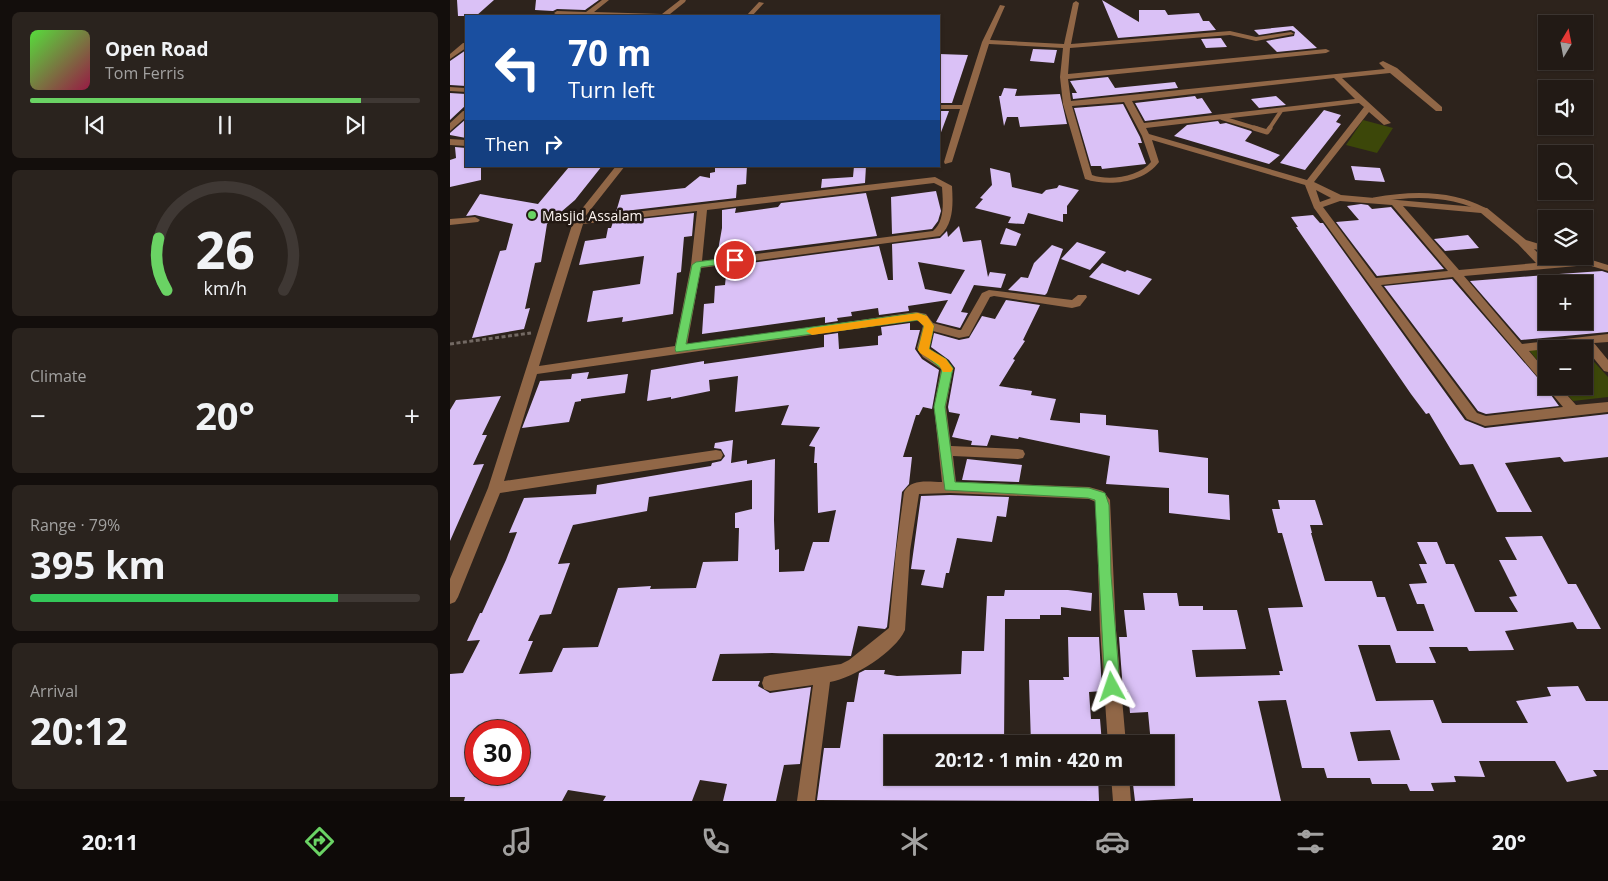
<!DOCTYPE html>
<html lang="en">
<head>
<meta charset="utf-8">
<style>
  :root { --surface:#221a15; --page:#2a231e; --text:#f1f3f6; --muted:#a2a1a0; --line:#3f3834; --accent:#6ad364 }
  body { margin:0; font-family:"Open Sans",sans-serif; background:var(--page); color:var(--text); height:100vh; display:flex; flex-direction:column; font-size:19px; white-space:nowrap }
  * { box-sizing:border-box; margin:0 }
  p { font-size:16px; color:var(--muted) }
  .icon { flex:none; width:28px; height:28px; fill:none; stroke:currentColor; stroke-width:2; stroke-linecap:round; stroke-linejoin:round }
  .map { position:relative; flex:1; overflow:hidden }
  .drawer { display:flex; flex-direction:column; gap:12px; padding:12px; background:#130e0c; width:450px }
  .drawer>* { flex:none }
  .banner { position:absolute; left:15px; top:15px; width:475px; height:152px; border-radius:0px; box-shadow:0 1px 4px #0004,0 0 0 1px var(--line); background:#1a4fa0; color:#fff; overflow:hidden }
  .needle { width:32px; rotate:10deg }
  .controls { position:absolute; left:1088px; top:15px; display:grid; gap:10px }
  .controls a { display:grid; place-items:center; width:55px; height:55px; border-radius:0px; background:var(--surface); box-shadow:0 1px 4px #0004,0 0 0 1px var(--line); font-size:25px }
  .speed { position:absolute; left:15px; top:720px; display:flex; gap:10px; font-size:25px; font-weight:700; text-align:center }
  .speed>* { display:grid; place-content:center; width:65px; height:65px; border-radius:50%; background:var(--surface); box-shadow:0 1px 4px #0004,0 0 0 1px var(--line); line-height:1 }
  .speed .limit { border:8px solid #d22; background:#fff; color:#111 }
  .pin { position:absolute; display:grid; place-items:center; width:42px; height:42px; color:#fff; margin:-21px; border:2px solid #fff; border-radius:50%; box-shadow:0 1px 5px #0007 }
  .me { position:absolute; width:55px; margin:-28px; rotate:355deg; stroke-linejoin:round; filter:drop-shadow(0 0 4px #0008) }
  .turn { display:flex; align-items:center; gap:18px; height:105px; padding:0 20px; font-size:22px }
  .turn .icon { width:65px; height:65px; stroke-width:2.5 }
  .turn b { display:block; font-size:35px; line-height:42px }
  .then { display:flex; align-items:center; height:48px; padding:0 20px; background:#0003; gap:10px; font-size:19px }
  .big { font-size:38px; font-weight:700; line-height:1.1 }
  .drawer .widget { flex:1; display:flex; flex-direction:column; justify-content:center; gap:8px; min-width:0; padding:0 18px; border-radius:8px; background:var(--page) }
  .drawer .dial { align-items:center; gap:0 }
  .dial svg { height:130px; overflow:visible; fill:none; stroke:var(--line); stroke-width:7; stroke-linecap:round; text-anchor:middle }
  .dial text { fill:var(--text); stroke:none }
  .song { display:flex; align-items:center; gap:15px }
  .cover { width:60px; height:60px; border-radius:8px; background:linear-gradient(135deg,hsl(110 70% 55%),hsl(340 70% 35%)) }
  .played { height:5px; border-radius:2px; background:linear-gradient(90deg,var(--accent) 85%,var(--line) 85%) }
  .keys { display:flex; justify-content:space-around; direction:ltr }
  .heat { display:flex; justify-content:space-between; align-items:center; font-size:28px; direction:ltr }
  .charge { height:8px; border-radius:4px; background:linear-gradient(90deg,#34c759 79%,var(--line) 0) }
  .trip { position:absolute; left:434px; top:735px; width:290px; height:50px; border-radius:0px; background:var(--surface); box-shadow:0 1px 4px #0004,0 0 0 1px var(--line); font-weight:700; line-height:50px; text-align:center }
  .tabs { display:flex; height:80px; justify-content:space-around; align-items:center; background:#0e0a08; color:var(--muted) }
  .tabs .icon { width:35px; height:35px }
  .tabs .on { color:var(--accent) }
  .tabs b { font-size:22px; color:var(--text) }
  main { display:flex; flex:1; min-height:0 }
  .map>svg:first-child { display:block }
  .green { fill:#3c4709 }
  .building { fill:#dac1f6; fill-rule:evenodd }
  .lines { fill:none; stroke-linecap:round; stroke-linejoin:round }
  .path { stroke:#736963; stroke-width:3; stroke-dasharray:4 2.5; stroke-linecap:butt }
  .service-far1 { stroke:#916747; stroke-width:4 }
  .service { stroke:#916747; stroke-width:5 }
  .minor { fill:#916747; fill-rule:evenodd }
  .route { fill:#6ad364; stroke:#458941 }
  .slow { fill:#f59e0b }
  .poi-dot { fill:#6ad364; stroke:#231913; stroke-width:2 }
  .labels { text-anchor:middle; dominant-baseline:central; stroke-width:5; stroke-linejoin:round; paint-order:stroke }
  .far-poi-label { font-size:14px; fill:#fbf3ef; stroke:#231913; text-anchor:start }
</style>
</head>
<body>
<main>
<section class="drawer">
<div class="widget">
<div class="song"><i class="cover"></i><div><b>Open Road</b><p>Tom Ferris</p></div></div>
<div class="played"></div>
<div class="keys"><svg class="icon" aria-label="previous" viewBox="0 0 24 24"><path d="M18 5L8 12l10 7zM5 5v14"/></svg><svg class="icon" aria-label="pause" viewBox="0 0 24 24"><path d="M8 5v14M16 5v14"/></svg><svg class="icon" aria-label="next" viewBox="0 0 24 24"><path d="M6 5l10 7-10 7zM19 5v14"/></svg></div>
</div>
<div class="widget dial"><svg viewBox="0 0 100 80">
<path d="M14 69A42 42 0 1 1 86 69"/>
<path d="M14 69A42 42 0 0 1 9 37" stroke="#6ad364"/>
<text x="50" y="56" font-size="32" font-weight="700">26</text>
<text x="50" y="72" font-size="11">km/h</text>
</svg></div>
<div class="widget"><p>Climate</p>
<div class="heat"><a>−</a><b class="big">20°</b><a>+</a></div>
</div>
<div class="widget"><p>Range · 79%</p><b class="big">395 km</b><div class="charge"></div></div>
<div class="widget"><p>Arrival</p><b class="big">20:12</b></div>
</section>
<div class="map">
<svg width="1158" height="801" viewBox="0 0 1158 801">
  <rect width="100%" height="100%" fill="#2d231c"/>
  <path class="green" d="M913,120L943,128L927,153L896,145Z
    M1128,345L1132,349H1096V371L1079,350Z
    M1134,351L1158,377V397L1123,401L1110,386H1134Z"/>
  <path class="building" d="M7,0H44L26,16H8Z
    M86,0H149L135,10L107,9L103,11L85,10Z
    M652,0L689,22V10H715L718,15L749,13L753,21H759L766,30L668,38Z
    M843,26L867,48L827,52L816,41L844,36L845,32L841,30L809,35L804,30Z
    M771,38L777,47L756,48L751,39Z
    M583,49L607,50L604,63L580,61Z
    M16,50V86L0,85V61Z
    M489,54L518,55L502,103H489Z
    M658,77L665,88L725,82L728,88L623,99L622,93H627L620,81Z
    M554,88L567,89L565,96L610,94L617,124L570,127L568,117H557L554,126L549,96H551Z
    M0,93L16,94V105L0,120Z
    M745,96L747,99L752,98L762,113L695,121L685,103Z
    M826,96L836,105L809,108L801,99Z
    M673,104L690,137L692,143H688L696,164L652,169L651,166H641L624,108Z
    M874,110L891,115L886,122L891,124L855,170L830,163Z
    M489,111H499L490,135H489Z
    M16,119V138L0,135V133Z
    M768,121L770,124L776,123L801,131L802,132L795,141L830,155L819,164L724,136L737,125Z
    M5,147L16,148V166H31V180L0,187V160L6,158Z
    M152,166L125,200L97,224L91,262L85,263L75,309L80,308L74,329L22,338L50,251L56,250L63,224L25,215L16,216L30,194L88,204L119,167Z
    M265,166H297L296,184L287,185L286,198L166,212L171,195L235,188L250,176L260,178V173L265,172Z
    M404,166H416L415,183L371,188L372,179L403,177Z
    M901,166L930,168L935,182L905,180Z
    M540,168L560,173L562,187L592,194L596,190L607,188L609,185L629,190L617,206V214H613V222L578,213L574,224L558,223L561,217L525,208L533,199L530,198L542,185Z
    M486,191L491,211L488,221L482,229L442,234L441,197Z
    M416,193L427,236L267,256L272,228V210L286,208L285,213L328,207L331,203Z
    M911,204L918,205L922,209L941,207L994,269L927,276L886,222L909,220L897,206Z
    M244,213L242,236L234,237L231,272L227,273L223,314L172,322L173,317L137,322L143,291L190,284L194,256L129,265L135,241L156,238L158,228H161L163,222Z
    M863,215L870,223H873L1015,420L1035,428L1158,414V457L1114,462L1110,457L1055,463L1082,512H1047L1023,464L1010,465L979,413L976,414L961,394L846,227H848L841,217Z
    M509,226L513,242L531,240L538,277L540,272L556,274L551,288L524,285L511,312L518,313L510,328L486,322L498,300L458,306L459,311L429,315L428,308L401,312L402,316L387,318L388,321L375,323V317L252,334L254,304L264,303L265,286L275,285L277,266L429,246L438,280H443L442,244L490,238L497,231L498,237ZM468,262L515,270L501,294L475,289Z
    M556,228L571,234L566,246L550,244Z
    M1018,235L1029,248L995,251L984,239Z
    M627,242L656,252L640,270L611,259Z
    M602,245L613,249L597,293L595,295L558,290L571,277L578,278L584,263Z
    M652,263L675,272L677,270L702,279L689,295L639,277Z
    M1152,271L1158,273V332L1071,340L1020,281L1096,275V321H1134V284H1119L1109,274Z
    M1002,279L1093,384L1109,406L1036,414L1028,411L934,286Z
    M556,300L590,305L573,340L575,341L563,359L565,360L549,386L582,391L581,395L606,399L600,420L630,423V413L656,415V425L708,430L709,452L758,458V493L779,495L780,520L719,513V488L656,484L660,456L569,437L568,439L541,435L537,446L521,445L522,441L502,437L510,414L499,412L498,407L505,368L499,360L481,347L484,333L509,340L519,338L532,316L545,319Z
    M460,323V330H470L465,349L472,359L489,370L482,409L473,407L469,415H466L453,457H462L459,484L452,492L437,627L435,629L408,626L401,656L322,653L270,654L262,681H310L308,686L320,693L361,687L350,764L334,765L326,801H273L277,784L250,780L242,801H153L156,796L118,790L112,801H14L15,797H0V674L13,673L30,640L17,641L30,613H32L56,560L67,532L59,533L74,498L146,494L147,485L261,466L262,463L271,461L275,456L271,449L264,448L265,443L283,440L281,463L297,460V464L325,459L324,520L325,550L329,549V572L354,571L363,542H379L386,510L368,513L367,463H364L365,447L359,446L370,427L331,425L339,405L285,412L288,376L259,380L260,391L221,399V397L197,401L201,370L254,361V364L374,347V335L388,333L389,349L428,345V336L432,335L431,327ZM302,480V509L285,513V528H289L288,561L253,562L246,588L200,589L201,586L168,588L148,647L113,648L102,672L69,674L83,641H78L90,615L101,614L120,563L108,564L123,525L197,511L199,497ZM26,731H69V774H26Z
    M139,372L137,379L178,374L175,393L131,399V401L125,402L119,422L72,428L90,381L121,379L122,374Z
    M51,396L32,435H37L23,465L34,464L0,541V410L6,400Z
    M517,459L572,465L569,482L512,480Z
    M500,495L559,497L556,517L547,516L542,542L507,538L499,573H496L493,588L471,585L475,570L461,569L471,496Z
    M828,500H865L873,525H860L862,533H861L875,581H922L927,597H935L947,631H984L974,604H967L959,584L977,583L969,564H977L967,542H987L996,564H1004L1025,612H1068L1059,597L1067,596L1049,560H1067L1055,537L1092,536L1118,584H1126L1151,629H1127L1123,622L1055,631L1064,650L1019,651L1017,647H979L986,663H946L940,645H908L926,701L983,700L992,723H1078L1066,701L1101,696L1097,687L1128,686L1136,701H1158V770H1143L1147,776L1117,782L1105,761H1029L1035,777L1004,776L1006,782L981,783L984,791H960L957,784H922L920,778H877L874,768H852L836,700L808,701L831,801H743V798L685,801L682,776H715V744H701L698,712L680,713L678,691H673L669,637H677L674,610H695L693,593H727L729,606H753V610H787L796,649L742,650L746,677L830,675L829,671H833L818,608L853,607L832,533H828L822,509H830ZM940,730L950,760L908,761L900,732Z
    M555,590H618L642,593L641,611L611,607V615H590V619H555L554,744L442,741V776H648L649,801L367,800L374,748H390L397,702H404L409,673L415,670H435L434,674L447,676L511,674L512,651H534L537,596H554Z
    M618,637H649L652,691L639,692L641,719H650L652,744H581L579,680H614L613,677H619Z"/>
  <g class="lines">
    <path class="path" d="M0,344L81,333"/>
    <path class="service-far1" d="M772,118L808,129
      M819,129L831,111"/>
    <path class="service" d="M804,128L817,132L820,128
      M924,200C961,193 1000,192 1034,210"/>
    <path class="minor" d="M152,0H159L144,12L212,14L230,0H236L235,2L220,14L238,16L107,15L104,13L107,11L136,12Z
      M626,1L629,3L621,44L780,31L806,37L841,32L844,34L806,41L780,35L620,48L618,74L876,49L880,51L876,53L618,79L621,101L935,69L929,63L933,61L947,68L992,107V111H986L940,73L892,78L941,123L934,125L919,112L864,182L891,195L1037,208L1076,240L1096,246V252L1084,249L1097,262L1127,260L1132,257L1158,265V271L1138,265L1014,276L1072,344L1158,334V342L1144,343L1158,360V372L1154,371L1133,345L1079,351L1096,371V383L1092,382L1003,277L931,285L1027,413L1036,416L1113,407L1098,389L1096,386V385L1109,386L1126,405L1158,402V412L1035,426L1017,419L864,208L855,185L702,140L709,162C694,183 658,187 635,179L613,104L610,77L613,48L539,44L502,162L495,164L494,162L510,109H489V105H512L532,42L550,5L555,6L540,40L614,44L623,3ZM884,78L905,99L694,123L682,101ZM674,102L692,136L701,162C689,177 659,181 642,175L622,106ZM909,103L914,107L857,180L699,134L696,128ZM866,190L881,198L870,202ZM890,201L942,205L998,271L926,278L873,207ZM953,206L1031,213L1068,244L1086,263L1009,270Z
      M309,2L314,3L302,16H296Z
      M13,43H16V48L0,59V54Z
      M0,87L16,88V92L0,91Z
      M13,111H16V117L0,131V123Z
      M0,139L16,140V146L0,145Z
      M166,166H175L134,218L485,177L502,186C503,204 504,223 490,236L251,268L237,345L466,312L476,314L483,323L509,330H511L532,293L539,290L622,300L628,295H636L637,297L630,306L622,308L544,296L540,297L519,336L509,338L483,331L479,348L498,362L503,368L496,407L501,446L568,449L573,450L575,454L573,458L568,459L503,456L506,482L639,487L653,491L660,500L666,630L676,744H658L650,630L646,502L639,499L500,493L469,494L460,551L455,630C445,652 404,678 380,682L365,801H347L363,685L320,691L314,689L312,683L314,677L320,675L391,664L399,660L439,628L446,551L454,492C461,478 479,482 492,482L484,407L491,369L473,357L467,348L473,326L468,320L87,374L54,481L266,450L271,451L273,455L271,459L266,460L50,493L8,597L5,602L0,604V579L38,488L123,222L127,215ZM484,183L492,187C493,202 495,221 483,231L252,261L257,210ZM247,211L241,265L225,346L89,366L133,224Z
      M25,217L30,220L28,222L0,225V219Z
      M661,776H679L681,801H663Z"/>
  </g>
  <path class="route" d="M285,257L289,260L288,262L251,267L236,344L466,313L475,315L484,326L479,349L496,359L503,368L495,407L505,482L639,488L655,493L659,505L661,574L670,687L668,692L662,694L657,692L655,687L645,500L638,498L495,490L484,407L492,369L468,350L474,326L469,320L226,352L225,349L242,265L246,262Z"/>
  <path class="slow" d="M468,313L477,316L484,326L479,349L496,359L503,369L501,372H493L489,365L470,353L468,350L474,326L467,320L362,335L356,331L362,328Z"/>
  <circle class="poi-dot" cx="82" cy="215" r="5"/>
  <g class="labels">
    <g class="far-poi-label">
      <text x="92" y="215">Masjid Assalam</text>
    </g>
  </g>
</svg>
<div class="controls">
<a><svg class="needle" viewBox="-14 -14 28 28"><path d="M0-13l5 13h-10z" fill="#e53935"/><path d="M0 13l5-13h-10z" fill="#a2a1a0"/></svg></a>
<a><svg class="icon" aria-label="sound" viewBox="0 0 24 24"><path d="M4 9h4l5-4v14l-5-4H4zM17 9q2 3 0 6"/></svg></a>
<a><svg class="icon" aria-label="search" viewBox="0 0 24 24"><circle cx="10" cy="10" r="6"/><path d="M15 15l6 6"/></svg></a>
<a><svg class="icon" aria-label="layers" viewBox="0 0 24 24"><path d="M12 4l9 5-9 5-9-5zM3 14l9 5 9-5"/></svg></a>
<a>+</a>
<a>−</a>
</div>
<div class="speed"><div class="limit">30</div></div>
<div class="pin" style="left:285px;top:260px;background:#d93025"><svg class="icon" aria-label="arrive" viewBox="0 0 24 24"><path d="M6 21V4h12l-3 4 3 4H6"/></svg></div>
<svg class="me" style="left:662px;top:687px" viewBox="-20 -20 40 40"><path d="M0-17L14 15 0 8-14 15z" fill="#6ad364" stroke="#fff" stroke-width="4"/></svg>
<div class="trip">20:12 · 1 min · 420 m</div>
<div class="banner">
<div class="turn"><svg class="icon" aria-label="left" viewBox="0 0 24 24"><path d="M17 20v-9H6M10 6l-5 5 5 5"/></svg><div><b>70 m</b>Turn left</div></div>
<div class="then">Then<svg class="icon" aria-label="right" viewBox="0 0 24 24"><path d="M7 20v-9h11M14 6l5 5-5 5"/></svg></div>
</div>
</div>
</main>
<nav class="tabs">
<b>20:11</b>
<svg class="icon on" aria-label="directions" viewBox="0 0 24 24"><path d="M12 3l9 9-9 9-9-9zM9 14v-3h6M13 9l2 2-2 2"/></svg>
<svg class="icon" aria-label="music" viewBox="0 0 24 24"><path d="M9 18V5l10-2v13"/><circle cx="6" cy="18" r="3"/><circle cx="16" cy="16" r="3"/></svg>
<svg class="icon" aria-label="phone" viewBox="0 0 24 24"><path d="M5 4h4l2 5-3 2q2 4 5 5l2-3 5 2v4C11 20 4 13 5 4z"/></svg>
<svg class="icon" aria-label="climate" viewBox="0 0 24 24"><path d="M12 3v18M4 7l16 10M4 17L20 7"/></svg>
<svg class="icon" aria-label="car" viewBox="0 0 24 24"><path d="M5 17H2v-5l4-1 3-4h7l3 4 3 1v5h-3M9 17h6M6 11h13"/><circle cx="7" cy="17" r="2"/><circle cx="17" cy="17" r="2"/></svg>
<svg class="icon" aria-label="filters" viewBox="0 0 24 24"><path d="M4 7h16M4 17h16"/><circle cx="9" cy="7" r="2"/><circle cx="15" cy="17" r="2"/></svg>
<b>20°</b>
</nav>
</body>
</html>
